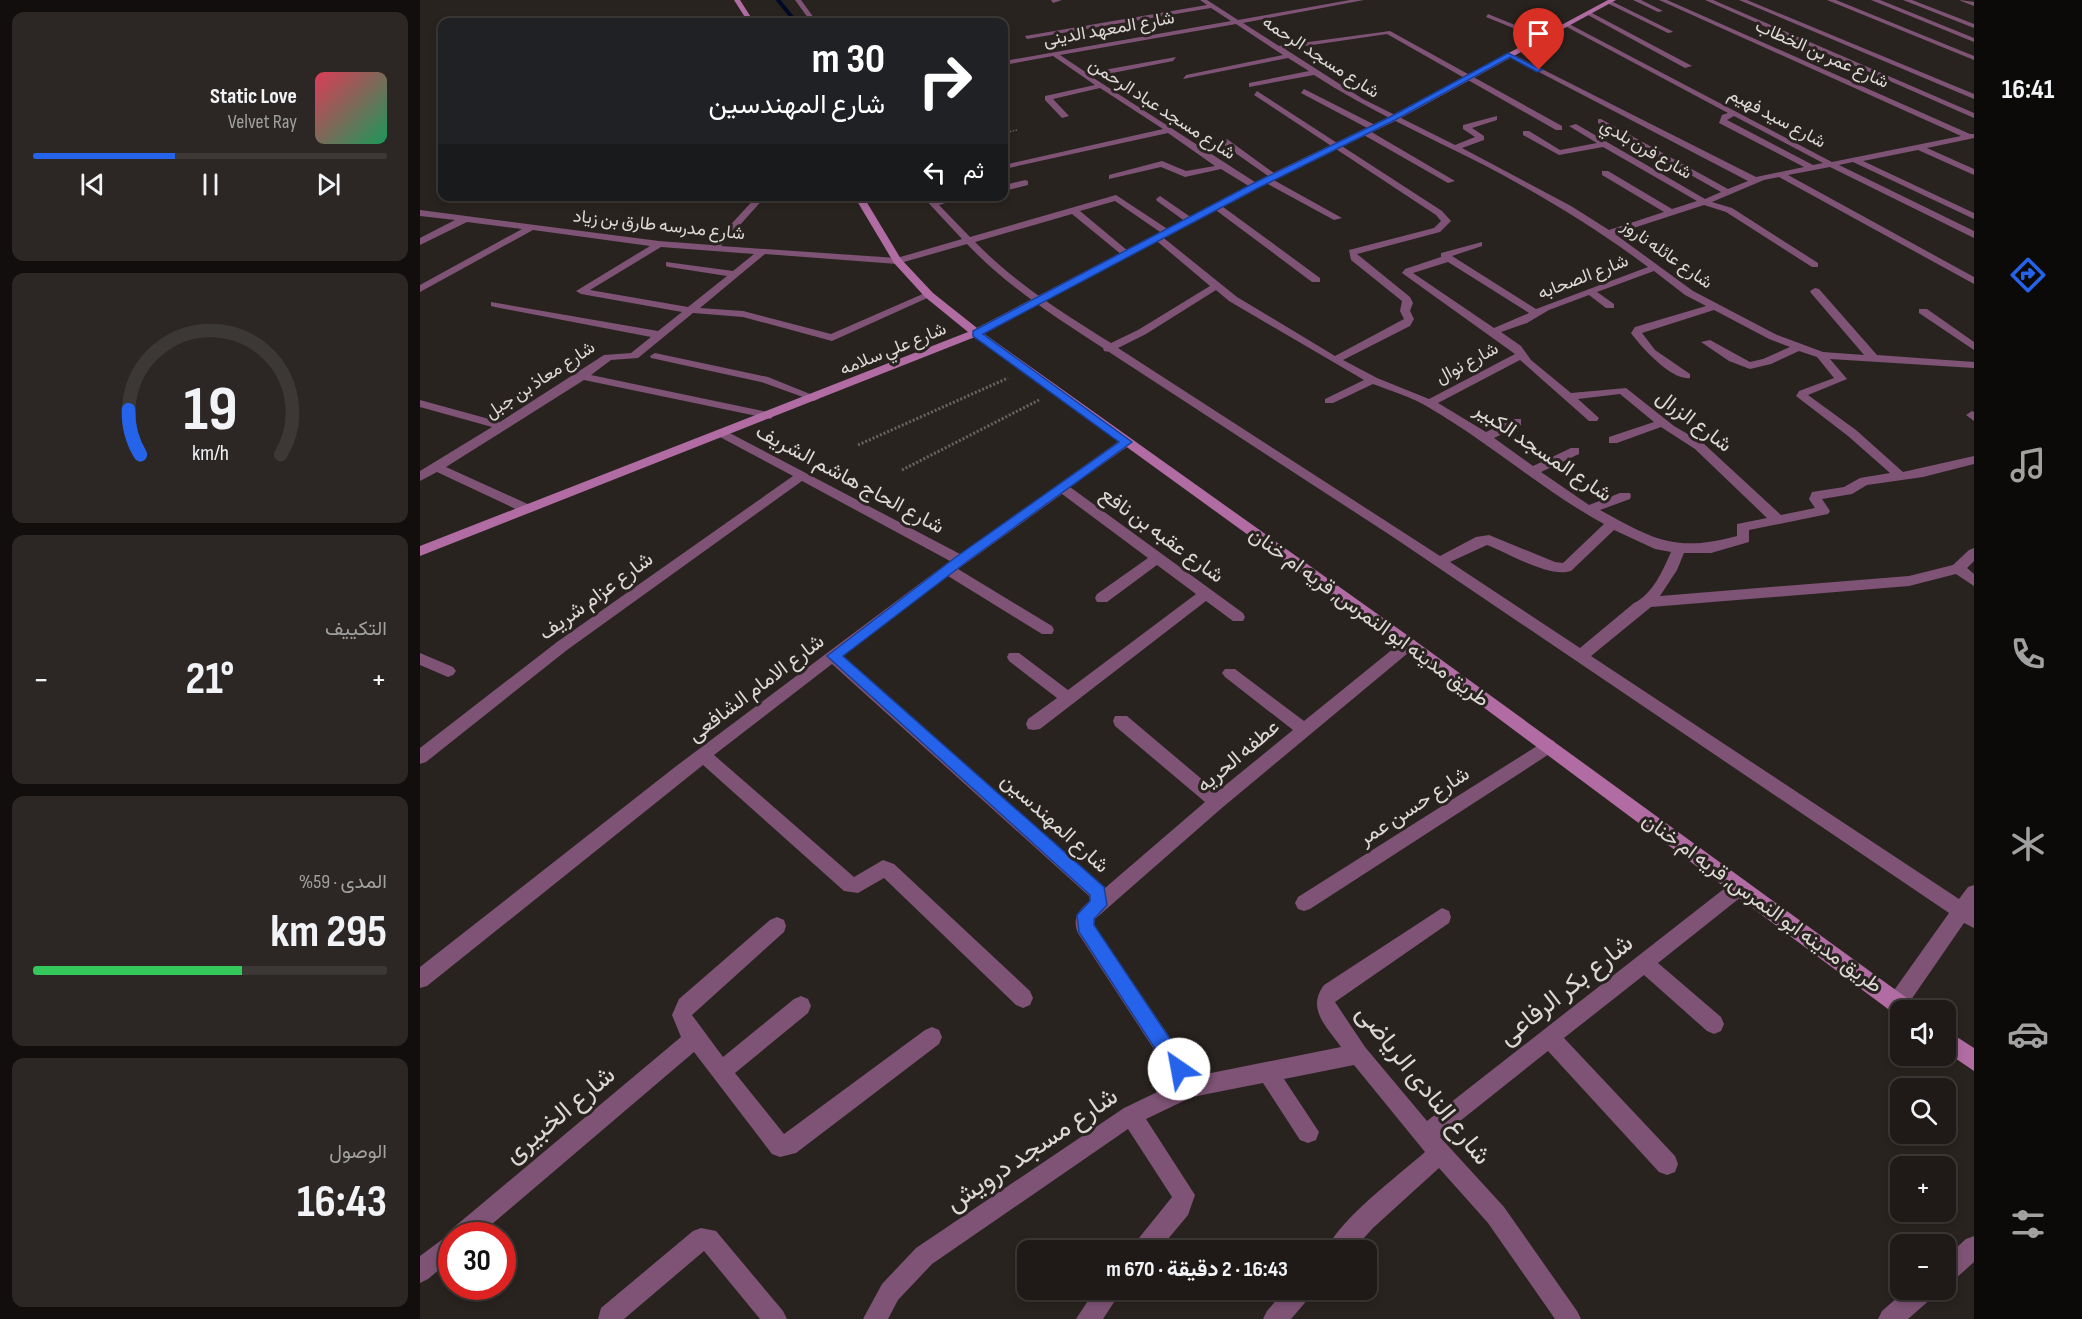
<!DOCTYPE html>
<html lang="ar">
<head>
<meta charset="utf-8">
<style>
  :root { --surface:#1f1a17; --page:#2c2724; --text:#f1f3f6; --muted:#a1a1a1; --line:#3c3836; --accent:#2563eb }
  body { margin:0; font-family:"Sofia Sans Condensed",Vazirmatn,sans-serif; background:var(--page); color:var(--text); direction:rtl; height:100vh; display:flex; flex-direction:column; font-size:22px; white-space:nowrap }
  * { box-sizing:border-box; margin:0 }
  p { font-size:20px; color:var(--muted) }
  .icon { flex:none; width:33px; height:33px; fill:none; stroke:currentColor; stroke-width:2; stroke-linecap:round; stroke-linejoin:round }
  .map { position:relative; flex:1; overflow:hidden; direction:ltr }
  .drawer { display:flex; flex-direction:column; gap:12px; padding:12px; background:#110e0d; width:420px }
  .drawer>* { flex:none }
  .banner { position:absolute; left:18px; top:18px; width:570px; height:183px; border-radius:12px; box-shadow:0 3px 9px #0003,0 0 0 2px var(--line); direction:rtl; background:#202124; color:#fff; overflow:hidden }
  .controls { position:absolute; left:1470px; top:1000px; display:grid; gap:12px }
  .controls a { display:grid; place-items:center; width:66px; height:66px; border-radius:12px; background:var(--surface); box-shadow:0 3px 9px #0003,0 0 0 2px var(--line); font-size:30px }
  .speed { position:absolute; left:18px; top:1222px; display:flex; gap:12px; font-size:30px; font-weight:700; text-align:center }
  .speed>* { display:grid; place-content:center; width:78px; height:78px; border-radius:50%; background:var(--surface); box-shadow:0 3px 9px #0003,0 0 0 2px var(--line); line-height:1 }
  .speed .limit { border:9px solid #d22; background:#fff; color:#111 }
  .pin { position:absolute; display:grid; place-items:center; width:51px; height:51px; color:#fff; margin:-62px -26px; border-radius:50% 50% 50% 0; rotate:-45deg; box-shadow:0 0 6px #0007 }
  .pin .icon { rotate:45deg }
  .me { position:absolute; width:66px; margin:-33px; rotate:327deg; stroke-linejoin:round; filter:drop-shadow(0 0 4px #0008) }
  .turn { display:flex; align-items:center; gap:21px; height:126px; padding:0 24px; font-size:27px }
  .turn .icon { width:78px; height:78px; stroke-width:2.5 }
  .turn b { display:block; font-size:42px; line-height:51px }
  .then { display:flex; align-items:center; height:57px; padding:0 24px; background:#0003; gap:12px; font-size:22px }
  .big { font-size:45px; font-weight:700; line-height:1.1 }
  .drawer .card { flex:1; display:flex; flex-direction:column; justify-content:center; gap:9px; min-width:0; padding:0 21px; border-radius:12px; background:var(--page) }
  .drawer .dial { align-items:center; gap:0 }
  .dial svg { height:156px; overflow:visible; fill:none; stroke:var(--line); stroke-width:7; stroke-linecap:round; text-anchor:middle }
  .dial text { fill:var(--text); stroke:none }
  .song { display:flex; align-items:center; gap:18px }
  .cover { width:72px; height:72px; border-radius:9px; background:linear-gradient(135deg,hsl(350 70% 55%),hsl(150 70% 35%)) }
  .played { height:6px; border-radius:3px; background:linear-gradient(90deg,var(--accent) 40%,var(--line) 40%) }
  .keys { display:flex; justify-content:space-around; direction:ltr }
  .heat { display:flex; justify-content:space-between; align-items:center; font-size:33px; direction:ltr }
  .charge { height:9px; border-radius:4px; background:linear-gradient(90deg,#34c759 59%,var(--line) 0) }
  .trip { position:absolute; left:597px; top:1240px; width:360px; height:60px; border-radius:12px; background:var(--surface); box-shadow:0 3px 9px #0003,0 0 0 2px var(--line); font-weight:700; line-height:60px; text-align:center; direction:rtl }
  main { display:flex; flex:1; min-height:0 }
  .tabs { display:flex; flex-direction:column; width:108px; justify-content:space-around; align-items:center; background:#0c0a09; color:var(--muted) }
  .tabs .icon { width:42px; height:42px }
  .tabs .on { color:var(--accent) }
  .tabs b { font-size:27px; color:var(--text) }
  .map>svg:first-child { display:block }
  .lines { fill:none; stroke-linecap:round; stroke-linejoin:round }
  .stream { stroke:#000a26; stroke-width:4 }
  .path-far1 { stroke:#696460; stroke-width:1.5; stroke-dasharray:1.5 1.5; stroke-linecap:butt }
  .path { stroke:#696460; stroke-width:3; stroke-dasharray:2 2; stroke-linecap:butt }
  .street { fill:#7e5375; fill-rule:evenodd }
  .secondary { fill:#b06ca3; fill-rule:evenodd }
  .route { fill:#2563eb; stroke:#184099; stroke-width:1.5 }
  .labels { text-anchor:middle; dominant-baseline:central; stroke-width:6; stroke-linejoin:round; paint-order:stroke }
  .far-street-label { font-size:18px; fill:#dcd8d5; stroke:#29231f }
  .street-label { font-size:21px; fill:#dcd8d5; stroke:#29231f }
  .near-street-label { font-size:26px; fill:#dcd8d5; stroke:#29231f }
</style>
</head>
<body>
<main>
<nav class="tabs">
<b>16:41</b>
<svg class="icon on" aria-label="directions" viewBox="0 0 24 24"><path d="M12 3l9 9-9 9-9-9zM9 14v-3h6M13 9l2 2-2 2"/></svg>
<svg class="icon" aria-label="music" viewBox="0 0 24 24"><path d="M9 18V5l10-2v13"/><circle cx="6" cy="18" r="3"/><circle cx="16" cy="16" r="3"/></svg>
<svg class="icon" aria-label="phone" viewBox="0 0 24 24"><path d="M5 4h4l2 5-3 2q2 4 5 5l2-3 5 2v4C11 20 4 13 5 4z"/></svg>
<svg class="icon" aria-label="climate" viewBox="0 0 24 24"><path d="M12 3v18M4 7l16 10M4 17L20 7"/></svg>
<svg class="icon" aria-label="car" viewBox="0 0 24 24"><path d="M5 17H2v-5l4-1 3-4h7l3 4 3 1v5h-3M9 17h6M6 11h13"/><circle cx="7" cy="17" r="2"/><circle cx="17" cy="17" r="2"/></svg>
<svg class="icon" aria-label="filters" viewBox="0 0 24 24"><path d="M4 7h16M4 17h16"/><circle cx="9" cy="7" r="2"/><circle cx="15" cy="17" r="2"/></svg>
</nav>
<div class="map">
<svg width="1554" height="1319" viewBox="0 0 1554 1319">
  <rect width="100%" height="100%" fill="#29231f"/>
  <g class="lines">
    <path class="stream" d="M358,0L376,22"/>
    <path class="path-far1" d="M584,133L597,130"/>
    <path class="path" d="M438,445L588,378
      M482,470L619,400"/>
    <path class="street" d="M375,0H381L397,22H391Z
      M631,0H642L633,3Z
      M780,0H787L818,20L930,0H944L823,23L859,46L970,31L1142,126V130H1136L967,34L865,49L943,99L1035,145L1055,137L1043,129V125L1077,116V120L1052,128L1064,136V140L1042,148L1151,206L1189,230L1244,212L1182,175V171H1188L1252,209L1277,201L1183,147L1139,155L1103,135V131H1109L1140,150L1177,143L1149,126L1156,124L1285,199L1301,192L1178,123V119H1181L1308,189L1328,181L1088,56V54H1092L1336,177L1384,167L1299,123L1302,115L1308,113L1145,26V24H1149L1412,162L1541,136L1239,0H1247L1550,134H1554V138L1507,148L1554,169V175L1498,150L1443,161L1554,213V219L1433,162L1419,165L1554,231V238L1410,167L1368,175L1554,277V284L1359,177L1344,180L1292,202L1312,208L1398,263V267H1392L1306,212L1284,205L1195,234L1273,291L1357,335L1403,352L1444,355L1391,293L1390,291L1395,288L1399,289L1457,355L1554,362V368L1410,359L1427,379L1388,395L1436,430L1483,472L1554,456V464L1503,477L1447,485L1432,494L1402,499L1410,511L1408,514L1329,530V542L1291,553H1264L1257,570L1240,596L1489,576L1533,565L1549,550L1554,548V561L1547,568L1554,574V586L1536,574L1489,586L1231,607L1171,656L1539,899L1548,887L1554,885V928L1544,923L1484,1010L1477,1013L1470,1010L1467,1003L1470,996L1529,913L973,537L689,352L684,351L683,348C635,317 587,286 547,244L477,264L345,254L280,308L323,311L411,334L505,293L514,295L412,341L323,317L273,313L218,358L191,360L171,375L347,412L353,416L351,419L164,380L26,467L112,506L114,509L112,512H102L17,472L0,481V471L72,427L0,407V400L80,422L184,355L211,353L231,337L75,307L71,306V302L238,331L262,312L161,294L156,291L230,246L113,230L0,292V285L102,229L47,222L0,245V238L35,220L0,216V210L239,241L292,245L337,196H346L301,246L477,258L542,239L502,196H511L515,201L532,196H549L519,205L550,237L696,195L749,230V234H743L695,201L660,211L708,251V255H702L652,214L555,242C595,283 643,313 691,343L718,330L790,286L732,237L740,235L817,297L915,356L984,319L980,311L982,301L931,260L929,250L1014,228L1021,221L1016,215L834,95L837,91L1022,211L1031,221L1020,232L937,254L990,297L993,303L990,311L994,319L990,326L923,360L957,378L1009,399L1095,354L982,273L985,269L1021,257V253L1062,242V246L1032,256L1116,309L1228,267C1176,228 1121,195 1064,165C1007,136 948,110 894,75L829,87V83L889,71L868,58L763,79L766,75L863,55L816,24L640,55L667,73L756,57L753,61L672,77L838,184V188H832L801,169L765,177L741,167L689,179V175L742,161L766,171L795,166L748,133L584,169V165L743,129L680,88L633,99L649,116L642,118L625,100V96L675,85L633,56L584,65V61L811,21L791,8L607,39L605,36L787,5ZM1314,116L1403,163L1393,165L1307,120ZM241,247L334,254L313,271L246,262V266L249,267L307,276L268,307L170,290ZM1028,262L1109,313L1074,328L993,273ZM1234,271L1265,295L1286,306L1215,327L1211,333C1221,347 1252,381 1270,378V374L1235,350L1222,333L1294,310L1349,339L1370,347L1343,359L1330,362L1290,340L1281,342L1309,361L1330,369L1351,364L1379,351L1397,357L1414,378L1379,391L1376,396L1428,436L1470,473L1440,478L1424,487L1392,492L1389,499L1395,508L1361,515L1283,443L1254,426L1206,388L1151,393L1111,360L1101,346L1081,332L1107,323L1129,310L1169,295L1186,308H1194V304L1177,292ZM796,290L809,301L944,380L905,399V403H913L953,384C971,391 992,397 1008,407C1070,443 1122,490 1184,524L1143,563L1135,562L1069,535L1056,537L1020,556L698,348L726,334ZM1100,360L1169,421H1177L1179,418L1158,399L1200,394L1234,422L1189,437V443H1197L1241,427L1275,449L1347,518L1317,524V536C1255,553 1233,539 1180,510L1210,499L1211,496L1210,493H1200L1169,505L1121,472L1159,454V448H1151L1113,466L1074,438L1101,425V419H1093L1066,432L1018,403ZM1194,530L1235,549L1251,552C1243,570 1233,594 1214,603L1160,648L1030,562L1067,545C1088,553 1129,578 1151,571Z
      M1189,0L1252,31L1253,32L1248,33L1187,3Z
      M1213,0H1221L1243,11L1238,12Z
      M1285,0H1293L1554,113V118Z
      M1319,0H1327L1554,94V99Z
      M1407,0H1416L1554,56V60Z
      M1451,0H1460L1554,38V42Z
      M1483,0H1492L1554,24V28Z
      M1540,0L1554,2V6L1541,1Z
      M1166,12H1170L1272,66L1265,68L1166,14Z
      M1068,14L1124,37L1125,38L1120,39L1066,17Z
      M884,89L957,126L958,128L951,130L881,93Z
      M942,130H948L1035,181L1028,183L942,134Z
      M801,139H807L858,176L851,178L801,143Z
      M844,178H850L922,218L914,220L844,182Z
      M605,180L608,181V185L584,191V185Z
      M740,196L772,218V222H766L737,201L736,199Z
      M793,204H799L900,278V282H892L793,208Z
      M1499,309H1507L1554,342V350L1499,313Z
      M235,353L348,377L400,398L394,401L341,382L231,358L230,356Z
      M1552,411L1554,412V421L1546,415Z
      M302,429L540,554L702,439H710V445L650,487L823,613L825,617L823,621H813L786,601L620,729L614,730L608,729L606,724L608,719L637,698L589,661L587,657L589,653H599L648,690L776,594L737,565L687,602H677L675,598L677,594L728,558L642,494L538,569L632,626L634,630L632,634H622L528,576L423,656L685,888L785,802L695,726L693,721L695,716H707L797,792L873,730L805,677L802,673L805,669H815L884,721L984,640H994L996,644L994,648L803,807L675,919L674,925L776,1076L921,1047C907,1027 886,1009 904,985L1022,908L1029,911L1031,917L1029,923L915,1002L945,1047L1007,1121L1314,881L1320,879L1326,881L1329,887L1326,893L1238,963L1301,1017L1304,1024L1301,1031L1294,1034L1287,1031L1224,975L1144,1038L1255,1156L1258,1164L1255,1172L1247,1175L1239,1172L1128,1051L1020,1137L1084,1207L1157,1311L1161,1319H1135L1068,1223L1019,1168L953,1228L932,1251H906C919,1219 978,1176 1005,1152L934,1065L864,1079L899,1132L896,1140L888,1143L880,1140L843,1083L772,1097L726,1119L775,1195L768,1215L738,1251H712L715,1243L752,1197L708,1129L512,1264L478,1300L468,1319H443L462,1284L496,1248L704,1108L756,1083L658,933C652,919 658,910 670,901L669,896L412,664L294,755L434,877L463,860L474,864L610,991L613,998L610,1005L603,1008L596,1005L464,878L438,893L424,891L283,765L7,986L0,988V967L255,767L530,561L382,481L147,650L6,762L0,764V748L137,642L373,476L298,436V430Z
      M0,653L33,667L36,671L33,675L28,677L0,665Z
      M1128,739L1134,741L1136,746L1134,751L890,909L884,911L878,909L875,903L878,897Z
      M357,917L364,920L366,926L364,932L272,1015L303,1057L374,999L381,996L388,999L391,1006L388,1013L315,1073L364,1134L505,1030L512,1027L519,1030L522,1037L519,1044L376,1153L360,1157L352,1154L274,1052L58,1236H32V1259L8,1279L0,1283V1256L31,1233L33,1228L261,1037L252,1015L259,999L350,920Z
      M281,1228L296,1231L363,1311L367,1319H340L284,1251L204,1319H178L181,1308L273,1231Z
      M1554,1236V1262L1534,1280L1526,1283V1257L1546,1239Z
      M675,1290H702L683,1319H656Z
      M865,1290H893L889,1298L871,1319H843L847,1311Z
      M1486,1290H1516L1512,1298L1488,1319H1458L1462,1311Z"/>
    <path class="secondary" d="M314,0H320L334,22H328Z
      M1188,0H1196L975,121L857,178L563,333L994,640L1495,1004L1498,1011H1480V1018L984,648L555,337L0,556V546L548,332L505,297L474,263L434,196H443L481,259L513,293L557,328L851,174L969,117Z
      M1526,1030L1554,1048V1071L1526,1052Z"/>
  </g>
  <path class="route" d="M1088,53L1122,70L1117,72L1090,57L975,120L838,188L563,334L712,442L545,563L423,656L684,887L687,905L674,919V925L766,1063L768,1069L766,1076L759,1079L753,1076L659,932L657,915L670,901V895L407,656L536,557L699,442L553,336V331L832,184L970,117Z"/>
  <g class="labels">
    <g class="far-street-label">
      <text transform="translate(689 29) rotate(-10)">شارع المعهد الدينى</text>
      <text transform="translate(1402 54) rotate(24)">شارع عمر بن الخطاب</text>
      <text transform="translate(901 57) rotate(33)">شارع مسجد الرحمه</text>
      <text transform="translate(742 109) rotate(33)">شارع مسجد عباد الرحمن</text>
      <text transform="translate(1357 118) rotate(28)">شارع سيد فهيم</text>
      <text transform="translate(1226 149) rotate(30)">شارع فرن بلدي</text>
      <text transform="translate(239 225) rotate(6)">شارع مدرسه طارق بن زياد</text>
      <text transform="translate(1247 254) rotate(35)">شارع عائله ناروز</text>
      <text transform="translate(1163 277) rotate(-21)">شارع الصحابه</text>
      <text transform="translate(473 349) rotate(-22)">شارع علي سلامه</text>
      <text transform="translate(1047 363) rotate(-28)">شارع نوال</text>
      <text transform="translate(120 380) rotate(-33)">شارع معاذ بن جبل</text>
    </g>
    <g class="street-label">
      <text transform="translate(1274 421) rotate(37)">شارع الزرال</text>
      <text transform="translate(1123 452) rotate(34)">شارع المسجد الكبير</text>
      <text transform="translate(430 479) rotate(28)">شارع الحاج هاشم الشريف</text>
      <text transform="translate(742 535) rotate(36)">شارع عقبه بن نافع</text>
      <text transform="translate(176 596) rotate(-36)">شارع عزام شريف</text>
      <text transform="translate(949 617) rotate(36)">طريق مدينه ابو النمرس, قريه ام خنان</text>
      <text transform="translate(336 688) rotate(-37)">شارع الامام الشافعى</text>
      <text transform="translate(818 756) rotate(-40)">عطفه الحريه</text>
      <text transform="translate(994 806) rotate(-33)">شارع حسن عمر</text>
      <text transform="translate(635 823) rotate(42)">شارع المهندسين</text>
      <text transform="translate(1342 903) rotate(36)">طريق مدينه ابو النمرس, قريه ام خنان</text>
    </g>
    <g class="near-street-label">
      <text transform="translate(1146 990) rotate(-38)">شارع بكر الرفاعى</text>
      <text transform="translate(1003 1085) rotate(51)">شارع النادى الرياضى</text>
      <text transform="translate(140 1115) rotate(-40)">شارع الخبيرى</text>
      <text transform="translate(612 1150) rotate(-34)">شارع مسجد درويش</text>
    </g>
  </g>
</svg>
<div class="controls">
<a><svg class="icon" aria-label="sound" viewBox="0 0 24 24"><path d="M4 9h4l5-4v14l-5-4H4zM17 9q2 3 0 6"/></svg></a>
<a><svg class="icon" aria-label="search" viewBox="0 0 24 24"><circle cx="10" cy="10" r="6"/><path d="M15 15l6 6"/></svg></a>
<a>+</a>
<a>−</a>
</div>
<div class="speed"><div class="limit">30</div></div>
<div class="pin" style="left:1119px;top:70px;background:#d93025"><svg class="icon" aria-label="arrive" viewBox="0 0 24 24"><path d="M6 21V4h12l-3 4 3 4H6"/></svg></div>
<svg class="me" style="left:759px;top:1069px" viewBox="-20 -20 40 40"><circle r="19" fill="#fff"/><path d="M0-13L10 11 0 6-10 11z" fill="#2563eb"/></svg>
<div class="trip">16:43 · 2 دقيقة · 670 m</div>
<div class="banner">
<div class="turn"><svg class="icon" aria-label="right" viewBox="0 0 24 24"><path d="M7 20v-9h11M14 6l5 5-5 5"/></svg><div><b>30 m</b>شارع المهندسين</div></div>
<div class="then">ثم<svg class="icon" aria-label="left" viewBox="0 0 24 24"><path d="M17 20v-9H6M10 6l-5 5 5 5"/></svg></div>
</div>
</div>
<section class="drawer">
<div class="card">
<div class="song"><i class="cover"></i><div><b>Static Love</b><p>Velvet Ray</p></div></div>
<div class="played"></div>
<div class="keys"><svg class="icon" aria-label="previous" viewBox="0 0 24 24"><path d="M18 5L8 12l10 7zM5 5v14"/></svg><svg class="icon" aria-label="pause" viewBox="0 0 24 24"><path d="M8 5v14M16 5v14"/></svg><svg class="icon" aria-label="next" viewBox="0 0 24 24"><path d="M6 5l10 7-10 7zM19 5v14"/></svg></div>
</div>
<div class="card dial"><svg viewBox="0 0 100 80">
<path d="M14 69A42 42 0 1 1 86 69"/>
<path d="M14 69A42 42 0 0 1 8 46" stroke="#2563eb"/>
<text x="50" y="56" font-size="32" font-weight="700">19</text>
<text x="50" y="72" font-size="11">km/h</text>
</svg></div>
<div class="card"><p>التكييف</p>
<div class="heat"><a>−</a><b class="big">21°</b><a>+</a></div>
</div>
<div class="card"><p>المدى · 59%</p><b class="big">295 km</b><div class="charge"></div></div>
<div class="card"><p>الوصول</p><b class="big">16:43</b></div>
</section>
</main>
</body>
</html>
